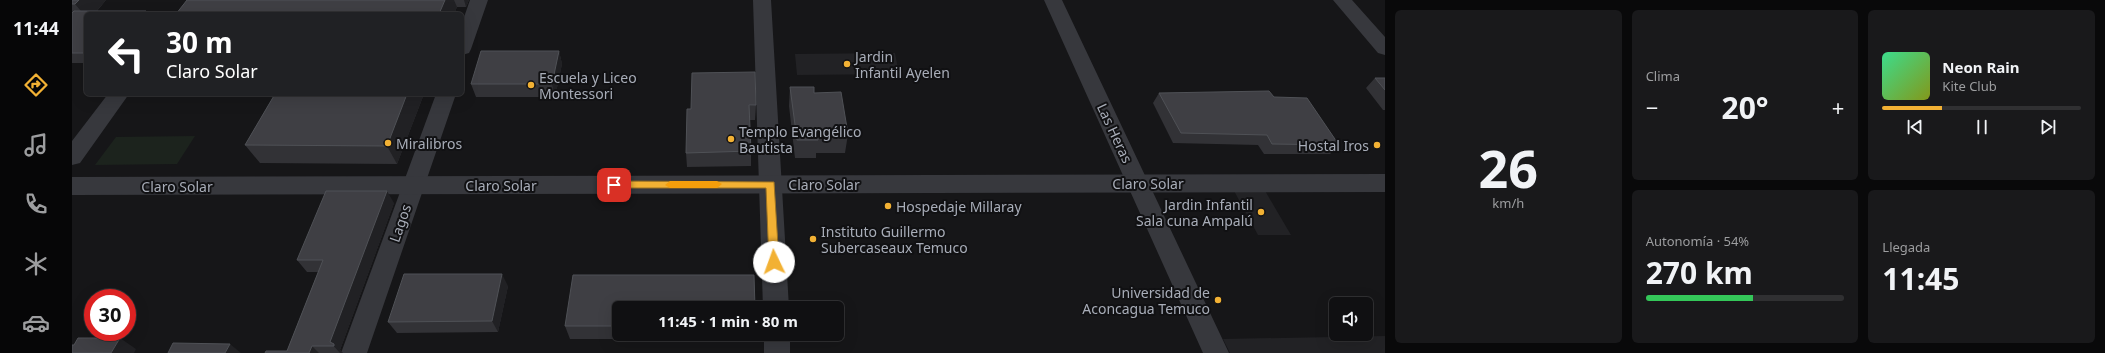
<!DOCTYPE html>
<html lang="es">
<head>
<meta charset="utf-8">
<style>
  :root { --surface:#101012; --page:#19191b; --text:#f1f3f6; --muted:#9c9d9f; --line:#303032; --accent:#f2b134 }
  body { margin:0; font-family:"Noto Sans",sans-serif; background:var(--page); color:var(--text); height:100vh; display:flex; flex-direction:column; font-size:15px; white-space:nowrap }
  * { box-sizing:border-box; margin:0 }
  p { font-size:13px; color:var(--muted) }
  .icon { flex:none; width:22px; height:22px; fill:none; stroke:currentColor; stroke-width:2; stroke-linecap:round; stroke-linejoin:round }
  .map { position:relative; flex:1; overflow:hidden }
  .details { display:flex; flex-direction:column; gap:10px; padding:10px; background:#09090a; width:720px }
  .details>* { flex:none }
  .guide { position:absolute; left:12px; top:12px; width:380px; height:84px; border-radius:6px; box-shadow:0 4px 16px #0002,0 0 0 1px var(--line); background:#202124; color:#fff; overflow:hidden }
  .controls { position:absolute; left:1257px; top:297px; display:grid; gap:8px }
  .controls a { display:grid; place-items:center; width:44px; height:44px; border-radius:6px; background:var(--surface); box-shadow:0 4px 16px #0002,0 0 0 1px var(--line); font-size:20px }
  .speed { position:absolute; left:12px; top:289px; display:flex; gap:8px; font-size:20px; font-weight:700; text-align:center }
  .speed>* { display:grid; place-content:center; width:52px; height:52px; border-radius:50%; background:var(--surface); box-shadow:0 4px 16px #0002,0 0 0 1px var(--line); line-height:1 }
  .speed .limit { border:6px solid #d22; background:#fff; color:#111 }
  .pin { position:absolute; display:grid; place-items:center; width:34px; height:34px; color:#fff; margin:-17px; border-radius:8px; box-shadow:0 2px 6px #0006 }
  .me { position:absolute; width:44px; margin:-22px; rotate:357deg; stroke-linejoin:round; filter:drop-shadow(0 0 3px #0008) }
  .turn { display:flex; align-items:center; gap:14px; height:84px; padding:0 16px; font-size:18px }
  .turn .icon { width:52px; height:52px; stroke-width:2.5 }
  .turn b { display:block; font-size:28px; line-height:34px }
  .big { font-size:30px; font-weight:700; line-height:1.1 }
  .details .tile { flex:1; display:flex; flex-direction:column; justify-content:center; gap:6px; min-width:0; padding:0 14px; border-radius:6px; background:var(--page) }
  .details .dial { align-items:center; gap:0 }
  .dial b { font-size:52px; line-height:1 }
  .song { display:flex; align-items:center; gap:12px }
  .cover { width:48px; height:48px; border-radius:6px; background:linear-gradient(135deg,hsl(150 70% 55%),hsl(70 70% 35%)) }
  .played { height:4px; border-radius:2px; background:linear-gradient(90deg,var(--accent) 30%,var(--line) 30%) }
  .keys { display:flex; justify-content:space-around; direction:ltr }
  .heat { display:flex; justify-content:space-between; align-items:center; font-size:22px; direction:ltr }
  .charge { height:6px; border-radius:3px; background:linear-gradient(90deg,#34c759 54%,var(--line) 0) }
  .details .tiles { flex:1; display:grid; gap:10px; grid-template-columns:repeat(3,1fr) }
  .tile:first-child { grid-row:span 2 }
  .trip { position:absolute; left:540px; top:301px; width:232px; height:40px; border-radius:6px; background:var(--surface); box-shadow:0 4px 16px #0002,0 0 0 1px var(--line); font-weight:700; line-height:40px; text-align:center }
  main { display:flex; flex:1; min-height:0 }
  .menu { display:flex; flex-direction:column; width:72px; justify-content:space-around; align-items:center; background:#060607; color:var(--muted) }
  .menu .icon { width:28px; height:28px }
  .menu .selected { color:var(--accent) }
  .menu b { font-size:18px; color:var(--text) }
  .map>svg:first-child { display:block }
  .built { fill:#222225 }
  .green { fill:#1c231d }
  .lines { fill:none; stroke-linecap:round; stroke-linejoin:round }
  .minor { fill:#37383d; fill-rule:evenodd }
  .tertiary { fill:#37383d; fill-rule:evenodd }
  .wall { fill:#323236 }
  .shaded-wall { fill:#212124 }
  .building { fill:#3f3f44; stroke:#4f5156 }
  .route { fill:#f2b134; stroke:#9d7322 }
  .slow { fill:#f59e0b }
  .poi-dot { fill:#f2b134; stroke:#111113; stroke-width:1.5 }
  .labels { text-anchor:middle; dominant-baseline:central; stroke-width:4; stroke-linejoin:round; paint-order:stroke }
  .poi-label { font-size:14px; fill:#a8adb8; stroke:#111113; text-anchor:start }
  .street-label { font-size:14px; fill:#a8adb8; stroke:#111113 }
</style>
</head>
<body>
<main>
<nav class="menu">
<b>11:44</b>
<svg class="icon selected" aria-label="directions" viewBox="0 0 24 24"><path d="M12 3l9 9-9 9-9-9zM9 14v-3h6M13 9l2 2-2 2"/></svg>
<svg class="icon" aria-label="music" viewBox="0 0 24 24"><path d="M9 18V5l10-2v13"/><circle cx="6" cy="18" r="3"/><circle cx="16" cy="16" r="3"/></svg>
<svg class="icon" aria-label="phone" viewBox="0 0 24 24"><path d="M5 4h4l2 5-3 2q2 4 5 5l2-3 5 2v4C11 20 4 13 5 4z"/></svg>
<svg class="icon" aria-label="climate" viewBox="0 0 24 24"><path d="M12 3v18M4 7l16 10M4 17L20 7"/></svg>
<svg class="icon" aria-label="car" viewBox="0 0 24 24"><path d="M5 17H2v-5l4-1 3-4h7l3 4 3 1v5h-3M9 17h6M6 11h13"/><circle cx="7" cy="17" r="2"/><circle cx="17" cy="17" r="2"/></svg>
</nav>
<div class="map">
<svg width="1313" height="353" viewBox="0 0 1313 353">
  <rect width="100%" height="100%" fill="#161618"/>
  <path class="built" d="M823,53L827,74L725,75L723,54Z
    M1161,189H1192L1219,235H1186Z
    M1313,336V353H1158L1151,339Z"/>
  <path class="green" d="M123,136L105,164L23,165L44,137Z"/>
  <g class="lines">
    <path class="minor" d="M398,0H416L399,49L397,53L390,55V23Z
      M681,0H699L717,308H691Z
      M972,0H990L1157,353H1131Z
      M36,94H57L8,163L0,165V141Z
      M364,94H384L295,353H269Z
      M692,334H718V353H692Z"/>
    <path class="tertiary" d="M1261,0H1280L1313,37V55L1306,53Z
      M1313,174V192L0,195V177Z"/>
  </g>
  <path class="wall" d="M0,0H34L25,11H74L77,14H14V63H0Z
    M115,0H397L394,7H385L382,14H104Z
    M487,51L490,64L483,97H404L399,84Z
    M1303,78H1313V110H1311L1294,88Z
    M718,87L742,93L776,134L773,153H744V158H723L717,106Z
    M1087,93L1202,97L1267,145L1258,154H1192L1186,145L1101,143L1081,103Z
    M203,94H352L325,164L188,163L173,145Z
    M684,105L683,120H677L679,151V166L615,167L614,153L619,109Z
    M322,203L268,350L271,353H193L215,351L246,272H235L225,260Z
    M436,286L426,332L325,333L316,322Z
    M547,308V334H683V339H498L493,326Z"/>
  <path class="shaded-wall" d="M7,0H34L22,14L14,17L3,4Z
    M373,0H382L385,7L382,14H367Z
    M392,0H397L394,7Z
    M74,11L77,14H72Z
    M487,51L490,64L483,97L480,84Z
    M335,94H352L325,164L315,146Z
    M315,191L322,203L268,350L271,353H268L258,342Z
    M430,274L436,286L426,332L420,321Z
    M48,338L64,349L62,353H39Z
    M158,344L169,353H153Z
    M240,346L247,353H237Z"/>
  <path class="building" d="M0,0H7L3,4H0Z
    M115,0H373L367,14H104Z
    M2,11H74L72,14H14V53H0V13Z
    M409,51H487L480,84H399Z
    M683,72L684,105H677L679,151L614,153L615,109H619L620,73Z
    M1303,78H1313V90Z
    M718,87H742V93L769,92L776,134L746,135V140H725Z
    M1197,91L1202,97L1235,98L1267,145L1200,144L1195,135L1109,133L1087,93Z
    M203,94H335L315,146L173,145Z
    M254,191H315L258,342L262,344V346H240L237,353H193L194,351H215L251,260H225Z
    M332,274H430L420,321L316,322Z
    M501,275H682L683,308H547V326H493Z
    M6,338H48L39,353H0V345H2Z
    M101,343L158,344L153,353H96Z"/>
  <path class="route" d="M542,181L702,182L707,262L705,265H698L697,262L694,188H542L537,185Z"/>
  <path class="slow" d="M598,181H645L650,184L645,188H598L593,185Z"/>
  <g class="poi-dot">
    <circle cx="775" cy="64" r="4"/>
    <circle cx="459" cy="85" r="4"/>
    <circle cx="659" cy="139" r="4"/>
    <circle cx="316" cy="143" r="4"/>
    <circle cx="1305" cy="145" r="4"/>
    <circle cx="816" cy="206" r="4"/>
    <circle cx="1189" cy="212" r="4"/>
    <circle cx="741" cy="239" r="4"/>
    <circle cx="1146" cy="300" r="4"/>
  </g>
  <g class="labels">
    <g class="poi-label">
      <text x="783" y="56">Jardin<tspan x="783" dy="16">Infantil Ayelen</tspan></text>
      <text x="467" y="77">Escuela y Liceo<tspan x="467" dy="16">Montessori</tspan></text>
      <text x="667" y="131">Templo Evangélico<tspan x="667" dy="16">Bautista</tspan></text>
      <text x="324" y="143">Miralibros</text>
      <text x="1297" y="145" text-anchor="end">Hostal Iros</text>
      <text x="1181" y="204" text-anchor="end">Jardin Infantil<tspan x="1181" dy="16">Sala cuna Ampalú</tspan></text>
      <text x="824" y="206">Hospedaje Millaray</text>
      <text x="749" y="231">Instituto Guillermo<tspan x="749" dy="16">Subercaseaux Temuco</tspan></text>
      <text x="1138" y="292" text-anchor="end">Universidad de<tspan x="1138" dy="16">Aconcagua Temuco</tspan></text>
    </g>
    <g class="street-label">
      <text transform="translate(1043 133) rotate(65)">Las Heras</text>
      <text x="1076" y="183">Claro Solar</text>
      <text x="752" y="184">Claro Solar</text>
      <text x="429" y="185">Claro Solar</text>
      <text x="105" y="186">Claro Solar</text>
      <text transform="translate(328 223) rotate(-71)">Lagos</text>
    </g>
  </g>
</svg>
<div class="controls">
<a><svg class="icon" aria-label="sound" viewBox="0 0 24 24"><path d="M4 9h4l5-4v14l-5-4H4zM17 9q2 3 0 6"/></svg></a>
</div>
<div class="speed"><div class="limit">30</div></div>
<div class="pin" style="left:542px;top:185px;background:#d93025"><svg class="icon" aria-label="arrive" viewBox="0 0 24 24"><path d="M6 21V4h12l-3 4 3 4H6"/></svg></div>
<svg class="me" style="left:702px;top:262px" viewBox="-20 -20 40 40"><circle r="19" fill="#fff"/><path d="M0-13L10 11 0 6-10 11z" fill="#f2b134"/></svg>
<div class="trip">11:45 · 1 min · 80 m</div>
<div class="guide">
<div class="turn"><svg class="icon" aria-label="left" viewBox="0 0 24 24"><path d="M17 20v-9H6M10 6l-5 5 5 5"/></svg><div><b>30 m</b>Claro Solar</div></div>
</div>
</div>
<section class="details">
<div class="tiles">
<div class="tile dial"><b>26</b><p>km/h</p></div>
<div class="tile"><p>Clima</p>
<div class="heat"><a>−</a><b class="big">20°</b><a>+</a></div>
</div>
<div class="tile">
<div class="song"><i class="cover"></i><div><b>Neon Rain</b><p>Kite Club</p></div></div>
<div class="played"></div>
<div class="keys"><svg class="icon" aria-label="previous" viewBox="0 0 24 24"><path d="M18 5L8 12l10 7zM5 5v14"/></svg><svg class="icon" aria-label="pause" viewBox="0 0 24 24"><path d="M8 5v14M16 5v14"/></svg><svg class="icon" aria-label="next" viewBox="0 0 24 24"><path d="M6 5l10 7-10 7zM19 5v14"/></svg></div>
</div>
<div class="tile"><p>Autonomía · 54%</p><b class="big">270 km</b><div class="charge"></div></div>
<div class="tile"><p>Llegada</p><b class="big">11:45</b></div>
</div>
</section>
</main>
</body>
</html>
